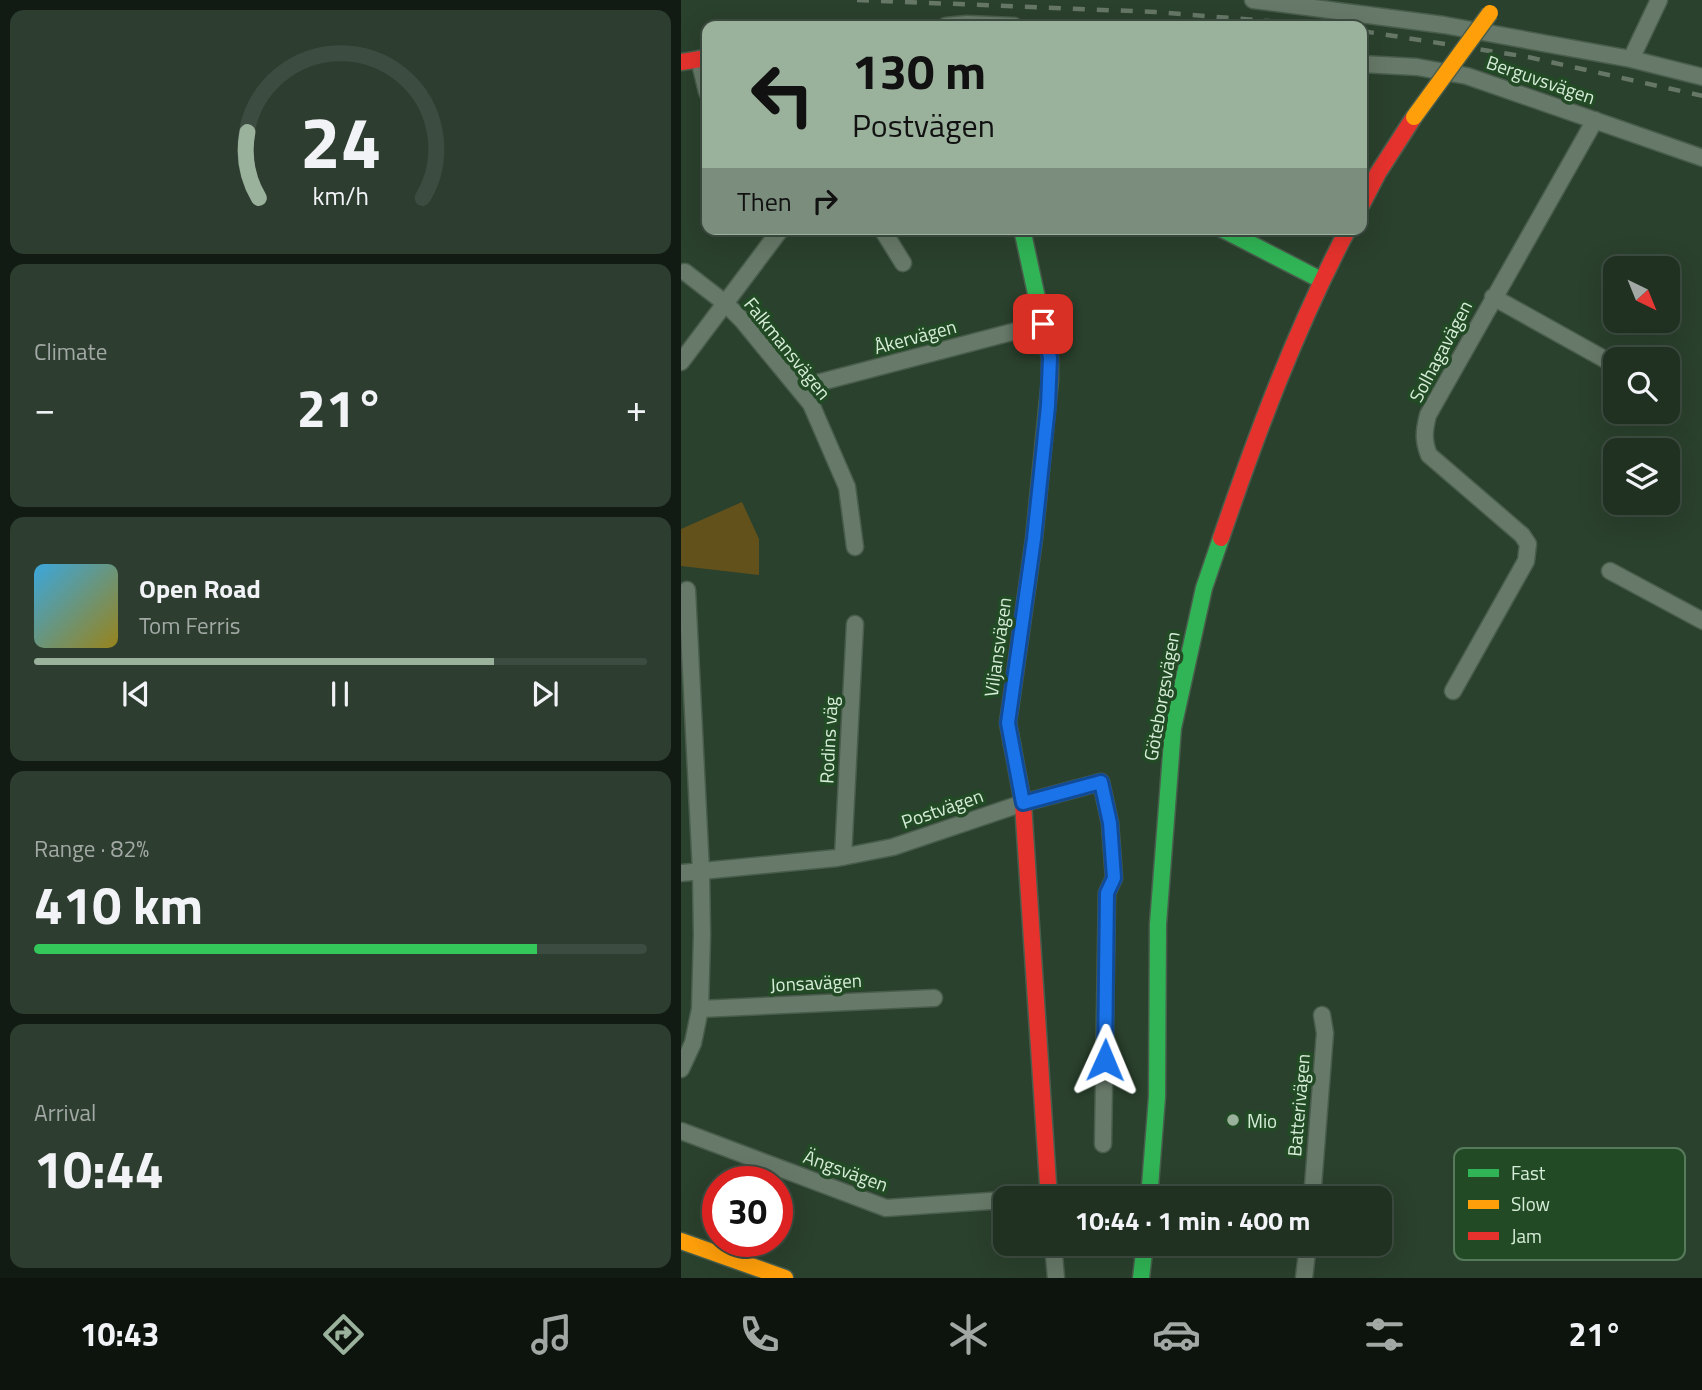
<!DOCTYPE html>
<html lang="en">
<head>
<meta charset="utf-8">
<style>
  :root { --surface:#203122; --page:#2d3d2f; --text:#f1f3f6; --muted:#a2a9a5; --line:#3d4c40; --accent:#9ab19c }
  body { margin:0; font-family:"Titillium Web",sans-serif; background:var(--page); color:var(--text); height:100vh; display:flex; flex-direction:column; font-size:26px; white-space:nowrap }
  * { box-sizing:border-box; margin:0 }
  p { font-size:23px; color:var(--muted) }
  .icon { flex:none; width:38px; height:38px; fill:none; stroke:currentColor; stroke-width:2; stroke-linecap:round; stroke-linejoin:round }
  .map { position:relative; flex:1; overflow:hidden }
  .panel { display:flex; flex-direction:column; gap:10px; padding:10px; background:#121b13; width:681px }
  .panel>* { flex:none }
  .top-card { position:absolute; left:21px; top:21px; width:665px; height:214px; border-radius:14px; box-shadow:0 7px 28px #0002,0 0 0 2px var(--line); background:#9ab19c; color:#111; overflow:hidden }
  .needle { width:46px; rotate:137deg }
  .controls { position:absolute; left:922px; top:256px; display:grid; gap:14px }
  .controls a { display:grid; place-items:center; width:77px; height:77px; border-radius:14px; background:var(--surface); box-shadow:0 7px 28px #0002,0 0 0 2px var(--line); font-size:35px }
  .speed { position:absolute; left:21px; top:1166px; display:flex; gap:14px; font-size:35px; font-weight:700; text-align:center }
  .speed>* { display:grid; place-content:center; width:91px; height:91px; border-radius:50%; background:var(--surface); box-shadow:0 7px 28px #0002,0 0 0 2px var(--line); line-height:1 }
  .speed .limit { border:10px solid #d22; background:#fff; color:#111 }
  .pin { position:absolute; display:grid; place-items:center; width:60px; height:60px; color:#fff; margin:-30px; border-radius:14px; box-shadow:0 4px 10px #0006 }
  .me { position:absolute; width:77px; margin:-38px; rotate:1deg; stroke-linejoin:round; filter:drop-shadow(0 0 5px #0008) }
  .turn { display:flex; align-items:center; gap:24px; height:147px; padding:0 35px; font-size:32px }
  .turn .icon { width:91px; height:91px; stroke-width:2.5 }
  .turn b { display:block; font-size:49px; line-height:60px }
  .then { display:flex; align-items:center; height:66px; padding:0 35px; background:#0003; gap:14px; font-size:26px }
  .big { font-size:52px; font-weight:700; line-height:1.1 }
  .panel .tile { flex:1; display:flex; flex-direction:column; justify-content:center; gap:10px; min-width:0; padding:0 24px; border-radius:14px; background:var(--page) }
  .panel .dial { align-items:center; gap:0 }
  .dial svg { height:182px; overflow:visible; fill:none; stroke:var(--line); stroke-width:7; stroke-linecap:round; text-anchor:middle }
  .dial text { fill:var(--text); stroke:none }
  .song { display:flex; align-items:center; gap:21px }
  .cover { width:84px; height:84px; border-radius:10px; background:linear-gradient(135deg,hsl(200 70% 55%),hsl(50 70% 35%)) }
  .played { height:7px; border-radius:4px; background:linear-gradient(90deg,var(--accent) 75%,var(--line) 75%) }
  .keys { display:flex; justify-content:space-around; direction:ltr }
  .heat { display:flex; justify-content:space-between; align-items:center; font-size:38px; direction:ltr }
  .charge { height:10px; border-radius:5px; background:linear-gradient(90deg,#34c759 82%,var(--line) 0) }
  .trip { position:absolute; left:312px; top:1186px; width:399px; height:70px; border-radius:14px; background:var(--surface); box-shadow:0 7px 28px #0002,0 0 0 2px var(--line); font-weight:700; line-height:70px; text-align:center }
  .tabs { display:flex; height:112px; justify-content:space-around; align-items:center; background:#0d140e; color:var(--muted) }
  .tabs .icon { width:49px; height:49px }
  .tabs .active { color:var(--accent) }
  .tabs b { font-size:32px; color:var(--text) }
  main { display:flex; flex:1; min-height:0 }
  .map>svg:first-child { display:block }
  .green { fill:#63511c }
  .lines { fill:none; stroke-linecap:round; stroke-linejoin:round }
  .street-casing { stroke:#495d4c; stroke-width:19 }
  .fast-casing { stroke:#495d4c; stroke-width:19 }
  .slow-casing { stroke:#495d4c; stroke-width:19 }
  .jam-casing { stroke:#495d4c; stroke-width:19 }
  .street { stroke:#677969; stroke-width:16 }
  .fast { stroke:#30b455; stroke-width:16 }
  .slow { stroke:#ff9f0a; stroke-width:16 }
  .jam { stroke:#e5322d; stroke-width:16 }
  .rail { stroke:#667768; stroke-width:4.5; stroke-dasharray:12 12; stroke-linecap:butt }
  .slow-bridge-casing { stroke:#495d4c; stroke-width:19; stroke-linecap:butt }
  .slow-bridge { stroke:#ff9f0a; stroke-width:16 }
  .route-casing { stroke:#114b97; stroke-width:18 }
  .route { stroke:#1a73e8; stroke-width:12 }
  .poi-dot { fill:#9ab19c; stroke:#214a25; stroke-width:2.5 }
  .labels { text-anchor:middle; dominant-baseline:central; stroke-width:7; stroke-linejoin:round; paint-order:stroke }
  .street-label { font-size:19px; fill:#d6edd7; stroke:#214a25 }
  .poi-label { font-size:19px; fill:#d6edd7; stroke:#214a25; text-anchor:start }
  .key { fill:#214a25; stroke:#577b5a; stroke-width:2 }
  .key-label { font-size:19px; fill:#d6edd7 }
</style>
</head>
<body>
<main>
<section class="panel">
<div class="tile dial"><svg viewBox="0 0 100 80">
<path d="M14 69A42 42 0 1 1 86 69"/>
<path d="M14 69A42 42 0 0 1 9 40" stroke="#9ab19c"/>
<text x="50" y="56" font-size="32" font-weight="700">24</text>
<text x="50" y="72" font-size="11">km/h</text>
</svg></div>
<div class="tile"><p>Climate</p>
<div class="heat"><a>−</a><b class="big">21°</b><a>+</a></div>
</div>
<div class="tile">
<div class="song"><i class="cover"></i><div><b>Open Road</b><p>Tom Ferris</p></div></div>
<div class="played"></div>
<div class="keys"><svg class="icon" aria-label="previous" viewBox="0 0 24 24"><path d="M18 5L8 12l10 7zM5 5v14"/></svg><svg class="icon" aria-label="pause" viewBox="0 0 24 24"><path d="M8 5v14M16 5v14"/></svg><svg class="icon" aria-label="next" viewBox="0 0 24 24"><path d="M6 5l10 7-10 7zM19 5v14"/></svg></div>
</div>
<div class="tile"><p>Range · 82%</p><b class="big">410 km</b><div class="charge"></div></div>
<div class="tile"><p>Arrival</p><b class="big">10:44</b></div>
</section>
<div class="map">
<svg width="1022" height="1278" viewBox="0 0 1022 1278">
  <rect width="100%" height="100%" fill="#2a412d"/>
  <path class="green" d="M61,502L78,539V575L0,566V529Z"/>
  <g class="lines">
    <g class="street-casing">
      <path id="street" d="M572,0L763,25L950,59L978,0
        M265,26L286,24L333,26
        M18,59L26,92
        M950,59L1022,77
        M681,64L736,67L786,76L1022,158
        M201,229L222,263
        M4,272L44,303L61,320L130,404L166,487L174,547
        M812,297L934,365
        M0,362L100,229
        M117,388L362,324
        M929,571L1022,621
        M772,691L845,561L847,544L841,535L748,455C742,440 743,431 747,415L914,120
        M162,857L174,624
        M0,873L156,858L212,847L342,803L420,782L429,823L433,878L426,893L422,1144
        M19,1009L253,998
        M0,1069L12,1043L19,1009L21,935L20,872L6,590
        M0,1131L205,1208L324,1200
        M338,1199L368,1196
        M631,1199L644,1033L641,1015
        M372,1244L375,1278
        M623,1278L627,1244"/>
    </g>
    <g class="fast-casing">
      <path id="fast" d="M541,229L640,280
        M331,744L327,723L353,539L369,380V358L341,229
        M468,1199L476,1097L477,924L492,728L523,588L540,538
        M460,1278L464,1244"/>
    </g>
    <g class="slow-casing">
      <path id="slow" d="M0,1241L104,1278"/>
    </g>
    <g class="jam-casing">
      <path id="jam" d="M0,62L26,58
        M681,204L697,173L733,117
        M540,538C576,433 615,328 667,229
        M331,744L342,803L368,1199"/>
    </g>
    <use href="#street" class="street"/>
    <use href="#fast" class="fast"/>
    <use href="#slow" class="slow"/>
    <use href="#jam" class="jam"/>
    <path class="rail" d="M176,0L474,12L650,26
      M681,31L847,57L1022,96"/>
    <g class="slow-bridge-casing">
      <path id="slow-bridge" d="M733,117L809,13"/>
    </g>
    <use href="#slow-bridge" class="slow-bridge"/>
  </g>
  <g class="lines">
    <g class="route-casing">
      <path id="route" d="M362,324L369,358L367,406L353,539L327,723L342,803L420,782L429,823L433,878L426,893L424,1060"/>
    </g>
    <use href="#route" class="route"/>
  </g>
  <circle class="poi-dot" cx="552" cy="1120" r="7"/>
  <g class="labels">
    <g class="street-label">
      <text transform="translate(860 79) rotate(19)">Berguvsvägen</text>
      <text transform="translate(234 336) rotate(-15)">Åkervägen</text>
      <text transform="translate(107 348) rotate(51)">Falkmansvägen</text>
      <text transform="translate(759 351) rotate(-62)">Solhagavägen</text>
      <text transform="translate(316 647) rotate(-82)">Viljansvägen</text>
      <text transform="translate(480 696) rotate(-80)">Göteborgsvägen</text>
      <text transform="translate(147 740) rotate(-87)">Rodins väg</text>
      <text transform="translate(261 808) rotate(-19)">Postvägen</text>
      <text transform="translate(135 982) rotate(-3)">Jonsavägen</text>
      <text transform="translate(617 1105) rotate(-85)">Batterivägen</text>
      <text transform="translate(165 1170) rotate(20)">Ängsvägen</text>
    </g>
    <g class="poi-label">
      <text x="566" y="1120">Mio</text>
    </g>
  </g>
  <rect x="773" y="1148" width="231" height="112" rx="10" class="key"/>
  <rect x="787" y="1169" width="31" height="8" fill="#30b455"/>
  <rect x="787" y="1200" width="31" height="9" fill="#ff9f0a"/>
  <rect x="787" y="1232" width="31" height="8" fill="#e5322d"/>
  <g class="key-label">
    <text x="830" y="1180">Fast</text>
    <text x="830" y="1211">Slow</text>
    <text x="830" y="1243">Jam</text>
  </g>
</svg>
<div class="controls">
<a><svg class="needle" viewBox="-14 -14 28 28"><path d="M0-13l5 13h-10z" fill="#e53935"/><path d="M0 13l5-13h-10z" fill="#a2a9a5"/></svg></a>
<a><svg class="icon" aria-label="search" viewBox="0 0 24 24"><circle cx="10" cy="10" r="6"/><path d="M15 15l6 6"/></svg></a>
<a><svg class="icon" aria-label="layers" viewBox="0 0 24 24"><path d="M12 4l9 5-9 5-9-5zM3 14l9 5 9-5"/></svg></a>
</div>
<div class="speed"><div class="limit">30</div></div>
<div class="pin" style="left:362px;top:324px;background:#d93025"><svg class="icon" aria-label="arrive" viewBox="0 0 24 24"><path d="M6 21V4h12l-3 4 3 4H6"/></svg></div>
<svg class="me" style="left:424px;top:1060px" viewBox="-20 -20 40 40"><path d="M0-17L14 15 0 8-14 15z" fill="#1a73e8" stroke="#fff" stroke-width="4"/></svg>
<div class="trip">10:44 · 1 min · 400 m</div>
<div class="top-card">
<div class="turn"><svg class="icon" aria-label="left" viewBox="0 0 24 24"><path d="M17 20v-9H6M10 6l-5 5 5 5"/></svg><div><b>130 m</b>Postvägen</div></div>
<div class="then">Then<svg class="icon" aria-label="right" viewBox="0 0 24 24"><path d="M7 20v-9h11M14 6l5 5-5 5"/></svg></div>
</div>
</div>
</main>
<nav class="tabs">
<b>10:43</b>
<svg class="icon active" aria-label="directions" viewBox="0 0 24 24"><path d="M12 3l9 9-9 9-9-9zM9 14v-3h6M13 9l2 2-2 2"/></svg>
<svg class="icon" aria-label="music" viewBox="0 0 24 24"><path d="M9 18V5l10-2v13"/><circle cx="6" cy="18" r="3"/><circle cx="16" cy="16" r="3"/></svg>
<svg class="icon" aria-label="phone" viewBox="0 0 24 24"><path d="M5 4h4l2 5-3 2q2 4 5 5l2-3 5 2v4C11 20 4 13 5 4z"/></svg>
<svg class="icon" aria-label="climate" viewBox="0 0 24 24"><path d="M12 3v18M4 7l16 10M4 17L20 7"/></svg>
<svg class="icon" aria-label="car" viewBox="0 0 24 24"><path d="M5 17H2v-5l4-1 3-4h7l3 4 3 1v5h-3M9 17h6M6 11h13"/><circle cx="7" cy="17" r="2"/><circle cx="17" cy="17" r="2"/></svg>
<svg class="icon" aria-label="filters" viewBox="0 0 24 24"><path d="M4 7h16M4 17h16"/><circle cx="9" cy="7" r="2"/><circle cx="15" cy="17" r="2"/></svg>
<b>21°</b>
</nav>
</body>
</html>
